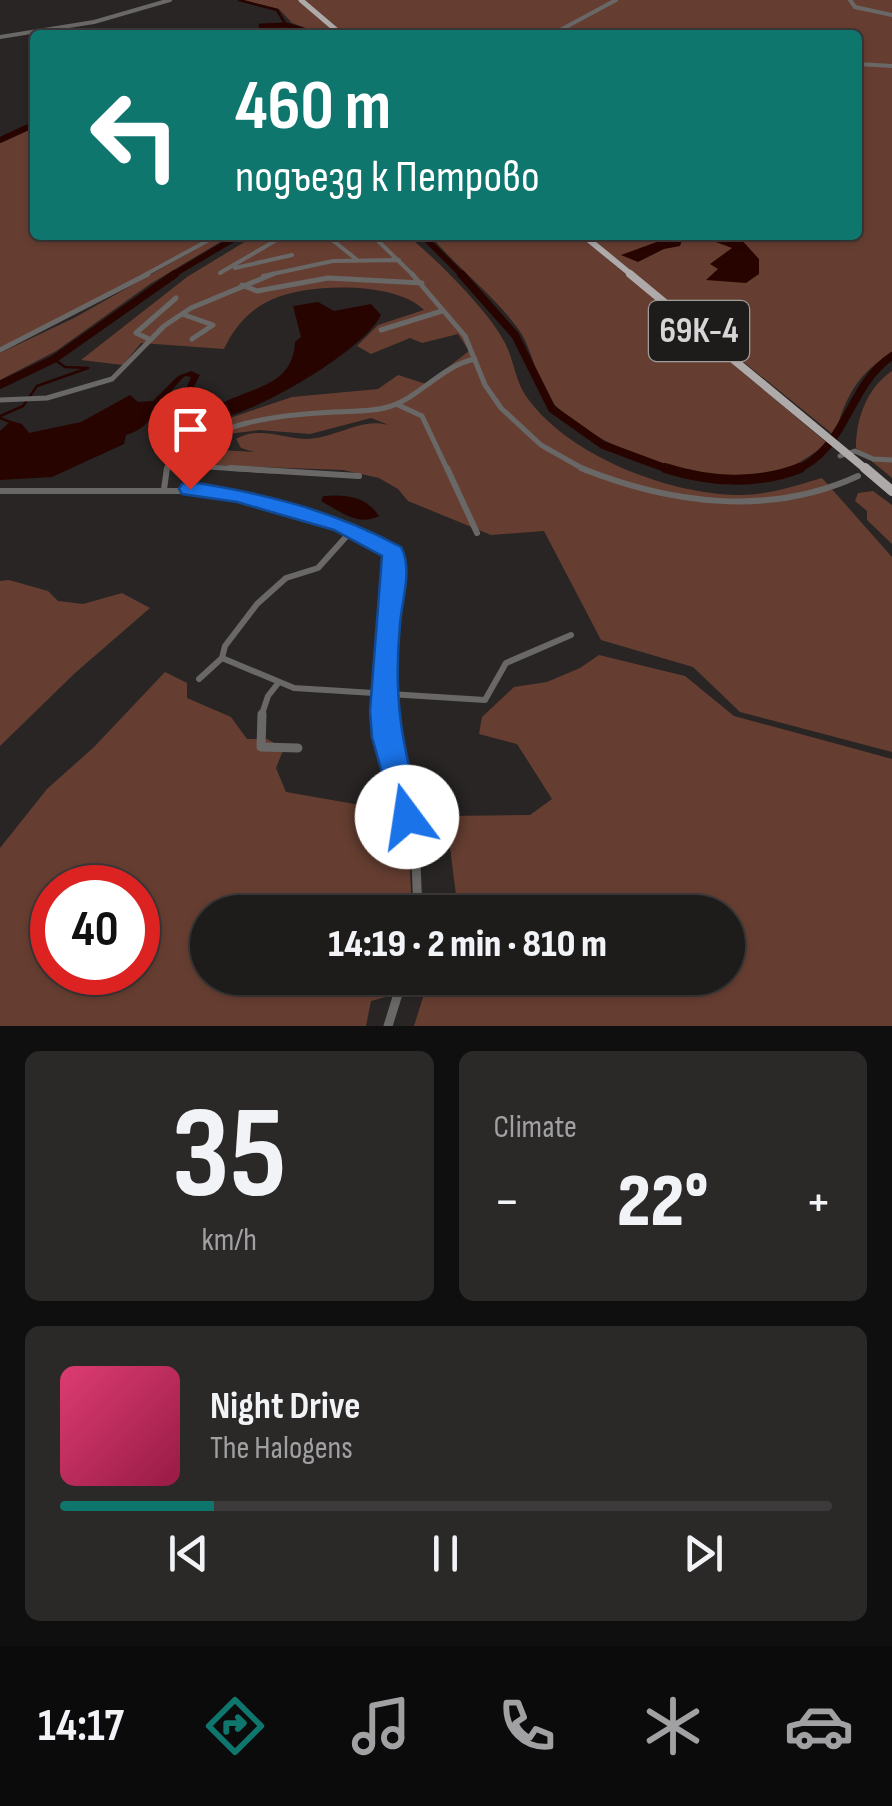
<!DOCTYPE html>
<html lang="en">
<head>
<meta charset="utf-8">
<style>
  :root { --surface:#1e1c1b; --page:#2b2928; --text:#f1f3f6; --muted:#a1a1a3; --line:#3c3a3a; --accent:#0f766e }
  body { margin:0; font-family:"Sofia Sans Condensed",sans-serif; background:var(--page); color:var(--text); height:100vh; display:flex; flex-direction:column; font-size:38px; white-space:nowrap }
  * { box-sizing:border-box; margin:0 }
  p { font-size:32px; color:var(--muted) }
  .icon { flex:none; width:55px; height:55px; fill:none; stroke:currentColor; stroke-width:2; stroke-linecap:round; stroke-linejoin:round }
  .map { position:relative; height:1026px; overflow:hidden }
  .panel { display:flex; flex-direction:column; gap:25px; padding:25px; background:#100f0f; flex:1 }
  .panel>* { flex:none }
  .banner { position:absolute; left:30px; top:30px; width:832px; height:210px; border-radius:10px; box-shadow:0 2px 8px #0004,0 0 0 2px var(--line); background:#0f766e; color:#fff; overflow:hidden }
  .speed { position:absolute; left:30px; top:865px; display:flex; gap:20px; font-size:50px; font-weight:700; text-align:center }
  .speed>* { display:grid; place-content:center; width:130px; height:130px; border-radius:50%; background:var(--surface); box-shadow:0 2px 8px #0004,0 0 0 2px var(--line); line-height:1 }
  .speed .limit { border:15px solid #d22; background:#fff; color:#111 }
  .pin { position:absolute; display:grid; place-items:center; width:85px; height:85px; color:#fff; margin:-102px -42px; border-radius:50% 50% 50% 0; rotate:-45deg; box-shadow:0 0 10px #0007 }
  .pin .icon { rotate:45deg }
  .me { position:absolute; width:110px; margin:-55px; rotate:346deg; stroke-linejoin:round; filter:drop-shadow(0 0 8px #0008) }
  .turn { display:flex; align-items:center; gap:35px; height:210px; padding:0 40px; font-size:45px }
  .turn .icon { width:130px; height:130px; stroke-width:2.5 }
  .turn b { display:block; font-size:70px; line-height:85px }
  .big { font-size:75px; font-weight:800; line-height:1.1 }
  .panel .tile { flex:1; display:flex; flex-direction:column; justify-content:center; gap:15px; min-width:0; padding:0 35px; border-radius:15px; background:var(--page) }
  .panel .dial { align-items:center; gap:0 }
  .dial b { font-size:130px; line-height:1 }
  .song { display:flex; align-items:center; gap:30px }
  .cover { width:120px; height:120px; border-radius:15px; background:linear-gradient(135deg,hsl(340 70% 55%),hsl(340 70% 35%)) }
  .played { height:10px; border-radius:5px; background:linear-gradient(90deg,var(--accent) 20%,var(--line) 20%) }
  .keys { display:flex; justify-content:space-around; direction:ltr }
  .heat { display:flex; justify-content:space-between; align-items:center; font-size:55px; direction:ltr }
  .panel .tiles { flex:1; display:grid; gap:25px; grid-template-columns:1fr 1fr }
  .tile:last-child { grid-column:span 2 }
  .trip { position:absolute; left:190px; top:895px; width:555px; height:100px; border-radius:50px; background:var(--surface); box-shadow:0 2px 8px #0004,0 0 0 2px var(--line); font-weight:800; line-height:100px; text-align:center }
  .tabs { display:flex; height:160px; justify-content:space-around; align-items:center; background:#0c0b0b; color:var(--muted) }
  .tabs .icon { width:70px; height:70px }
  .tabs .on { color:var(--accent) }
  .tabs b { font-size:45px; color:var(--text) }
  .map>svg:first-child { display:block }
  .green { fill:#663e31; fill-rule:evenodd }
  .water { fill:#280400 }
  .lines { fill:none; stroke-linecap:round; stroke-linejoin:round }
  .stream { stroke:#280400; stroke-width:2.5 }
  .river-far3 { stroke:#280400; stroke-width:5 }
  .river-far2 { stroke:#280400; stroke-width:6 }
  .river-far1 { stroke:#280400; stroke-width:8 }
  .river { stroke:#280400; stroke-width:10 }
  .minor-far3 { stroke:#696867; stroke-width:4 }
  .minor-far2 { stroke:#696867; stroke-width:5 }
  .minor-far1 { stroke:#696867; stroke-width:6 }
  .minor { stroke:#696867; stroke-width:9 }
  .major-far3 { stroke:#adaaa9; stroke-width:5 }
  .major-far2 { stroke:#adaaa9; stroke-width:6 }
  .major-far1 { stroke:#adaaa9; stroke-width:8 }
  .major { stroke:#adaaa9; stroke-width:10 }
  .route { fill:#1a73e8; stroke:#114b97; stroke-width:2.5 }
  .labels { text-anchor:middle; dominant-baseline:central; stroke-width:10; stroke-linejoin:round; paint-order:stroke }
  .shield { fill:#1e1c1b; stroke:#a09e9d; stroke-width:2.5 }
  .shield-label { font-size:35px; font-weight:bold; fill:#d7d5d5 }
</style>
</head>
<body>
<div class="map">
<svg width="892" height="1026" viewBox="0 0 892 1026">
  <rect width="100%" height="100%" fill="#282524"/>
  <path class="green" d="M243,0H299L340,35H325L292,23L279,9Z
    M304,0H892V353C858,372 844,399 835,436L587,235H858V35H345Z
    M35,127V235H215L98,300L0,348V143Z
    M221,235H232L150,284L56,351L0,380V353L74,318Z
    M256,235H407C435,258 489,311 505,343C513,358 515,378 524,393C563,454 669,495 740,495C769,495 794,486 822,478L892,557V752L740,712L693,667L601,640L544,531L491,535L408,501L398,489L379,478L343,470L209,465L206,457L221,450L254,452L241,448L236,439C258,426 282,438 305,439C336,439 359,417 389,425L371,418L310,434L259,430L220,435L215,423L292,397L378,389L398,375L426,384L469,351L458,334L422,343L410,338L371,354L357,346L378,325L424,310C396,281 308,283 273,299C250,309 234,327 224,349L141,343L123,365L81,360L187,277Z
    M430,235H579L827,443C808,458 790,470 767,475C707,488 597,449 555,405C535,384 535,353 519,330C494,295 457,268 430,235Z
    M892,371V478L856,448C856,418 867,388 892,371Z
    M873,491L892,505V544L867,520V511L855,501L858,493Z
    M9,580L48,591L58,601L83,604L122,593L150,608L75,673L0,746V581Z
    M599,655L685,676L734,716L892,759V1026H414L429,978H728V912H451L456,895L446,816L530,815L552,799L517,744L479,734L482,717L514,687L547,682L580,668Z
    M165,672L187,683V698L231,717L247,739H267L284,748L276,768L286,792L372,807L409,847L412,912H208V978H391L386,997L371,1001L366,1026H0V848L47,789L94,747ZM52,888H138V972H52Z"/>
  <path class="water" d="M676,235L739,237L759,259V274L746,283L706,280L718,269L710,264L732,248L708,239L682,240L680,246L664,249L638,262L621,255Z
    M318,302L334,311L371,304L381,315C363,352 246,420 206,421L197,413L199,403L181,401L191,377L185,376C163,395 156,427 126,435L124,444L52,477L0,480V431L11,421L22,424L29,433L81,422L130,395L138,402L153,401L178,376L191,371L200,375L189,396L206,399L210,411C243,386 293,391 295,342L301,337L293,306Z
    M323,496C346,494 366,496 379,516C357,527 340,511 321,501Z"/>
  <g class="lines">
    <path class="stream" d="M239,0L277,10L286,25
      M0,416L23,406L37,386L88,368L65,367L54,359
      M0,418L10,422"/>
    <path class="river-far3" d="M261,26L286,25L319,35"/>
    <path class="river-far2" d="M0,140L35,124
      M422,235L463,276
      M171,276L240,235"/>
    <path class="river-far1" d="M461,274L515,335L552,409L603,445L673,471
      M0,385L54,359L175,274
      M793,471C847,451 847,386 892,356"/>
    <path class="river" d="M665,468C709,482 757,485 800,468"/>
    <path class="minor-far3" d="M850,0L855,7L892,15
      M564,29L608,35
      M551,35L616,0
      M0,37L94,22L170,0
      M858,64L892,66
      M326,235L356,259
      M372,235L414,276
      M235,268L292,255
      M220,273L285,235
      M143,276L218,235
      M263,276L333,261L399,260"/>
    <path class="minor-far2" d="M412,274L465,336L485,385L501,408L541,445L587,471
      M242,285L257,291L328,278L422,283
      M182,314L213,325L192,339
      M381,330L442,311
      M149,339L136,333L176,298
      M0,350L148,274
      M0,400L47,398L112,379L164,326L191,308L273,274
      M396,404L422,416L448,471
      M177,453L208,467L272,471
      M840,456L855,451L873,459L892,460
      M167,471L168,463C215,422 274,415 334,412C352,411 371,412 388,407C421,397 441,366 475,359"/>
    <path class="minor-far1" d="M230,468L359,476
      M447,468L477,533
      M581,468C670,504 769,517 858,476
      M164,489L167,468
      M0,491H218L342,525L393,552L395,577L384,656V717
      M353,529L318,568L286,578L257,604L225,646L222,658L294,688L485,700L506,663L571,635
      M199,679L222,658
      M261,717L268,696L279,682"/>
    <path class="minor" d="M262,714L261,747L298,748
      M384,714L416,862L418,912
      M388,1026L403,978"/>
    <path class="major-far3" d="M301,0L342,35"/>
    <path class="major-far2" d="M583,235L633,276"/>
    <path class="major-far1" d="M630,274L868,471"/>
    <path class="major" d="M865,468L892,491"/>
  </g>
  <path class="route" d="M190,482C265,493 334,511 401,547C413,569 402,599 400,624C393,700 402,745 422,817L418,826L407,830L397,826L372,737L370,711L382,556L334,530L237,502L182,494L179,489L182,484Z"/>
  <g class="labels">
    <rect class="shield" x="649" y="301" width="100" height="60" rx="8"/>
    <g class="shield-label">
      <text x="699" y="331">69К-4</text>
    </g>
  </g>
</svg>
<div class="speed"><div class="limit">40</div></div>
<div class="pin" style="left:190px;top:489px;background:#d93025"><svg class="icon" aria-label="arrive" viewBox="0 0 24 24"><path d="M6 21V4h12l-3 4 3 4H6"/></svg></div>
<svg class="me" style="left:407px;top:817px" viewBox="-20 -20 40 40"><circle r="19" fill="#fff"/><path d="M0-13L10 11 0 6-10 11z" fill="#1a73e8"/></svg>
<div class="trip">14:19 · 2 min · 810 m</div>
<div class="banner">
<div class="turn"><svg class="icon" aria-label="left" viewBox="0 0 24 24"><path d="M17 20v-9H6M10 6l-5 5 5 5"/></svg><div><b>460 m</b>подъезд к Петрово</div></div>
</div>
</div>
<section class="panel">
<div class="tiles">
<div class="tile dial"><b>35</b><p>km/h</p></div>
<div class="tile"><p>Climate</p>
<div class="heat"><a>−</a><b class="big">22°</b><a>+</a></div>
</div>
<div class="tile">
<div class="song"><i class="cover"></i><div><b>Night Drive</b><p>The Halogens</p></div></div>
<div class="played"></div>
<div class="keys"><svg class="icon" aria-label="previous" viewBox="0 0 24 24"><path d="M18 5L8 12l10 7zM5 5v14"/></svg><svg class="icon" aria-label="pause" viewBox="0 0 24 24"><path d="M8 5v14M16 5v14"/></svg><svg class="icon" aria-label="next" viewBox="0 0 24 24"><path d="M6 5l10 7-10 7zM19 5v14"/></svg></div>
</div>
</div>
</section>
<nav class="tabs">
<b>14:17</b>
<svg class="icon on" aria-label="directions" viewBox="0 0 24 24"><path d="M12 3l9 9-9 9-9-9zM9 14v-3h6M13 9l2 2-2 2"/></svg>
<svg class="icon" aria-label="music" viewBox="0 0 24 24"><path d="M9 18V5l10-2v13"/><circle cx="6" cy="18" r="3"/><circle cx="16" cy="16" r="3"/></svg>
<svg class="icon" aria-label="phone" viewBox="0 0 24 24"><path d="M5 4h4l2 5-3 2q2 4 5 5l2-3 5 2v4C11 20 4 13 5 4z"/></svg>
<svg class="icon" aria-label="climate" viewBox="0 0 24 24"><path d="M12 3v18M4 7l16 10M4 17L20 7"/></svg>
<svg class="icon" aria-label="car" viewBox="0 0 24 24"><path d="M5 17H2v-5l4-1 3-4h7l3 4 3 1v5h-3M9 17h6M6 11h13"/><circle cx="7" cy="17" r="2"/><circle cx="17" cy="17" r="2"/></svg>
</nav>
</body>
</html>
